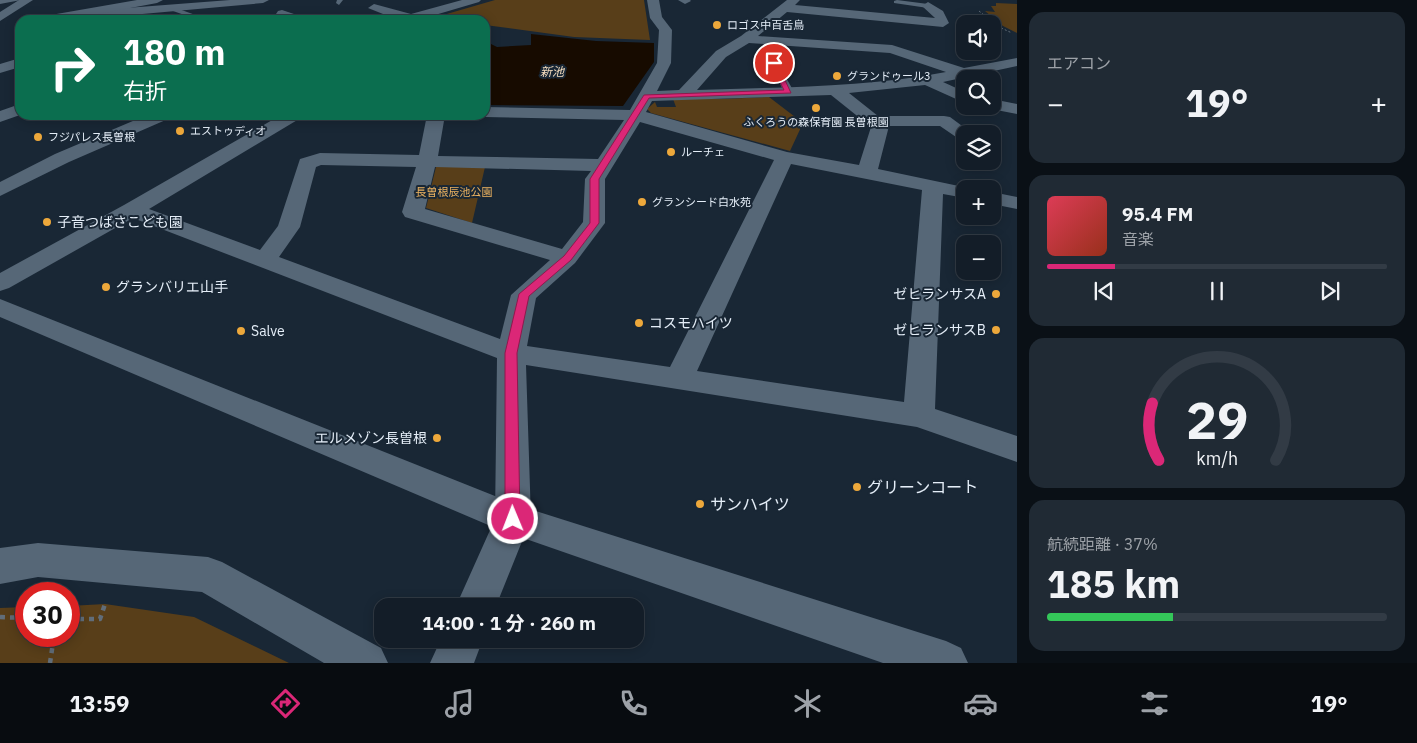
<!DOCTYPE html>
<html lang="ja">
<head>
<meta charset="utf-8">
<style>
  :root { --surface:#131d28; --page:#202a34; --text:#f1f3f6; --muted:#9da2a8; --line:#323b45; --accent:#db2777 }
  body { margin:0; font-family:"IBM Plex Sans","Noto Sans JP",sans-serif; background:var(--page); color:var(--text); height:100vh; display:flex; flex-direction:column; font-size:19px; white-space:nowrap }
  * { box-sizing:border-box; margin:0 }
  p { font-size:16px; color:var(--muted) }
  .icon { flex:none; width:28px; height:28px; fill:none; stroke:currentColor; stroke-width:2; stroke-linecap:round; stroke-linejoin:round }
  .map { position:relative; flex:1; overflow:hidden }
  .side { display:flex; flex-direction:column; gap:12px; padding:12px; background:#0a1016; width:400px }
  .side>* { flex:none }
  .guide { position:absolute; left:15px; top:15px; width:475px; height:105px; border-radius:15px; box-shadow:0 2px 12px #0003,0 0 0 1px var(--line); background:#0b6e4f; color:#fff; overflow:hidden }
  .tools { position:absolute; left:956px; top:15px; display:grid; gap:10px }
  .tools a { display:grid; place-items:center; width:45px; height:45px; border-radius:10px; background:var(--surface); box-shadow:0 2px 12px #0003,0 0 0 1px var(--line); font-size:25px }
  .speed { position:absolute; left:15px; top:582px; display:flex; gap:10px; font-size:25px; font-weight:700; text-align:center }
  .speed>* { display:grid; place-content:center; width:65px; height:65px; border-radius:50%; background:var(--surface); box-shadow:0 2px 12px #0003,0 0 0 1px var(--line); line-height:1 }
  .speed .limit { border:8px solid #d22; background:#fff; color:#111 }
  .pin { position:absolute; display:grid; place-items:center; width:42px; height:42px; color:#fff; margin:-21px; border:2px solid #fff; border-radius:50%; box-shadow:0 1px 5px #0007 }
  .me { position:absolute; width:55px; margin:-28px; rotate:359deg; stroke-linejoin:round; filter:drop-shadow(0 0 4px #0008) }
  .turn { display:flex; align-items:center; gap:18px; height:105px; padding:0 25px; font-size:22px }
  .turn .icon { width:65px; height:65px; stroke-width:2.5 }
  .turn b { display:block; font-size:35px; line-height:42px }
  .big { font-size:38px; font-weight:700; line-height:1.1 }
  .side .widget { flex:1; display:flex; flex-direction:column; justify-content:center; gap:8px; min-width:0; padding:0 18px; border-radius:15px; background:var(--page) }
  .side .dial { align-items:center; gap:0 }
  .dial svg { height:130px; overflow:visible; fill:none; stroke:var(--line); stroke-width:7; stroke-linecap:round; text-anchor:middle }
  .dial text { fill:var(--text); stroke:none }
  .song { display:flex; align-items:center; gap:15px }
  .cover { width:60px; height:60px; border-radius:8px; background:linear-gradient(135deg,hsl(350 70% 55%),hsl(10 70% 35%)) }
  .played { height:5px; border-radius:2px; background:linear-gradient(90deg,var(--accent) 20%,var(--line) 20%) }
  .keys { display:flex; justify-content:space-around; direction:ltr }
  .heat { display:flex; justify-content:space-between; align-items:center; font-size:28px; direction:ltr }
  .charge { height:8px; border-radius:4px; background:linear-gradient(90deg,#34c759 37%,var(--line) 0) }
  .trip { position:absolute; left:374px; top:598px; width:270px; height:50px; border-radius:15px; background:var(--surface); box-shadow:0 2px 12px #0003,0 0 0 1px var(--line); font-weight:700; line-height:50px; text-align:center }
  .tabs { display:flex; height:80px; justify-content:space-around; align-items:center; background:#080c10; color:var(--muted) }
  .tabs .icon { width:35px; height:35px }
  .tabs .on { color:var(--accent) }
  .tabs b { font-size:22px; color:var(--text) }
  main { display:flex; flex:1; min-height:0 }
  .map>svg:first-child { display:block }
  .green { fill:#583e19 }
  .water { fill:#170b00 }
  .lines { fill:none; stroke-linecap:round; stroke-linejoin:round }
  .path-far1 { stroke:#616d79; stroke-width:1; stroke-dasharray:2 2; stroke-linecap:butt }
  .path { stroke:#616d79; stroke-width:4.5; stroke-dasharray:5 5; stroke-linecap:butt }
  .lane { fill:#566777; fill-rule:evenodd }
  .street { fill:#566777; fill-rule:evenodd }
  .secondary { fill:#566777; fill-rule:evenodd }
  .route { fill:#db2777; stroke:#8e194d }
  .poi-dot { fill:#eda83b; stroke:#192735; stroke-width:2 }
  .labels { text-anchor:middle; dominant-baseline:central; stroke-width:4; stroke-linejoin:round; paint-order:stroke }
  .far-poi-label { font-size:11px; fill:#e5eef8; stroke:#192735; text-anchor:start }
  .far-park-label { font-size:11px; fill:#edb360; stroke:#192735 }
  .far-water-label { font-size:12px; font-style:italic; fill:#f6debf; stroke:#192735 }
  .poi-label { font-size:14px; fill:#e5eef8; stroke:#192735; text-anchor:start }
  .near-poi-label { font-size:16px; fill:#e5eef8; stroke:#192735; text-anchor:start }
</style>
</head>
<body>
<main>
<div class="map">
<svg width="1017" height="663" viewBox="0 0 1017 663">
  <rect width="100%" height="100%" fill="#192735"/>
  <path class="green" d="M495,0H644L650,40L574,37L485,25V20L433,18Z
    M996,3L1017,4V33L1003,26L985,11L995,12L991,6H996Z
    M769,97L803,123L790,151L651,113L647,109L655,102L657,107H676L673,99H722Z
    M440,166L485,167L472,223L426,208L436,167Z
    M105,604L194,617L289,663H0V608L26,607V636H69V606Z"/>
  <path class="water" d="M531,34L596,41L654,43V62L623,106L485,105V41L497,47L531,45Z"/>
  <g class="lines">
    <path class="path-far1" d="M979,11L999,27L1012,33"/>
    <path class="path" d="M0,617L26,618
      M69,619H100L105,604
      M50,663L54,636"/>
    <path class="lane" d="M0,0H21L0,4Z
      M337,0H343L339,5L336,3Z
      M897,0L928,4L931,6L928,8L894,3V1Z
      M173,7L204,18L199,20L173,11Z
      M771,61L778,63L794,92L792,94L784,92L770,63Z"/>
    <path class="street" d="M230,0H269L263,3L87,19L81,15L87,11Z
      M462,0H481L479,2L418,20H398L368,8L374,4L411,14Z
      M647,0H659L662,17L672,30L671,63L657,91L679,90L716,51L741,36L787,0H800L795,5L935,18L922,6L928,2L943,11L949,23L943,27L787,12L758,36L892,45L964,68L1017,58V66L943,82L965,92V103L925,85L849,93L878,116H944L950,117L973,134H965V140L959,139L940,126H889L878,169L973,189H965V198L943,194L935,409L1017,436V462L917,427L526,365L531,519L496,606H456L495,519L497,358L133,218L9,288L0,291V273L124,205L281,115H302L299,119L149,209L260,250L278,226L300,159L320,153L419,155L427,115H445L438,156L598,159L624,120L485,117L479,115H485V107L630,110L657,63L659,30L650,18ZM749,43L890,53L946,72C864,88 780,87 697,90L726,57ZM831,95L871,127L859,165L787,152L646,112L652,101ZM640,122L774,160L670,367L527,346L536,298L575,263L605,223V179ZM791,164L922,190L904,402L697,371ZM321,165L416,167L402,212L405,217L550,260L511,295L500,339L279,257L300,227L316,167ZM435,167L591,171L585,179L583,222L562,249L425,209Z
      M678,0H690L691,1L685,4Z
      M282,10L303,17L305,20C295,20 284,22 276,14L278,11Z
      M20,58V67L0,73V64Z
      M992,99L1017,104V114L986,108L992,106Z
      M20,104V115L0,122V111Z
      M147,115H171L168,119L69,162L0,196V182L55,154Z
      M992,192L1017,197V209L992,204Z
      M38,543L208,557L222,562L381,648L388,663H324L202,592L38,577L0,584V548Z
      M441,639H483L474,663H430Z"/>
    <path class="secondary" d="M19,0H33L0,21V12Z
      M137,0H163L157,3L66,20H39L45,16Z
      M0,299L520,506L946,641L961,648L968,663H883L500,530L0,317Z"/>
  </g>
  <path class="route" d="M774,61L777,63L791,93L649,98L599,179V223L571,260L529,296L517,353L520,519L518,523L513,525L507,523L505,519V353L519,294L564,256L590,223V179L644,95L784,90L770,63Z"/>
  <g class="poi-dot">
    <circle cx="717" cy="25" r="5"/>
    <circle cx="837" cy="76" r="5"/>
    <circle cx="816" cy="108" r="5"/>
    <circle cx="180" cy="131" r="5"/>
    <circle cx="38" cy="137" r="5"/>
    <circle cx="671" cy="152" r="5"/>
    <circle cx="642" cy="202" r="5"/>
    <circle cx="47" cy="222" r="5"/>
    <circle cx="106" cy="287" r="5"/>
    <circle cx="996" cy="294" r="5"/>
    <circle cx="639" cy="323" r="5"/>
    <circle cx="996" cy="330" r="5"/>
    <circle cx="241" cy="331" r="5"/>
    <circle cx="437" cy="438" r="5"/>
    <circle cx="857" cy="487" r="5"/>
    <circle cx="700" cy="504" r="5"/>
  </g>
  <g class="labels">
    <g class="far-poi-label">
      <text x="727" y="25">ロゴス中百舌鳥</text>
      <text x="847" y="76">グランドゥール3</text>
      <text x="816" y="122" text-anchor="middle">ふくろうの森保育園 長曽根園</text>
      <text x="190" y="131">エストゥディオ</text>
      <text x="48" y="137">フジパレス長曽根</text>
      <text x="681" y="152">ルーチェ</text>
      <text x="652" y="202">グランシード白水苑</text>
    </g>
    <g class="far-park-label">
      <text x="454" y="192">長曽根辰池公園</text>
    </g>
    <g class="far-water-label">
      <text x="552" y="71">新池</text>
    </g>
    <g class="poi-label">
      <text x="57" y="222">子音つばさこども園</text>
      <text x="116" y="287">グランバリエ山手</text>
      <text x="986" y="294" text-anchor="end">ゼヒランサスA</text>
      <text x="649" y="323">コスモハイツ</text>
      <text x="986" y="330" text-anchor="end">ゼヒランサスB</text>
      <text x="251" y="331">Salve</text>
      <text x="427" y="438" text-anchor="end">エルメゾン長曽根</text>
    </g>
    <g class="near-poi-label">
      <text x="867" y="487">グリーンコート</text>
      <text x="710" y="504">サンハイツ</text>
    </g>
  </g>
</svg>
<div class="tools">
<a><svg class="icon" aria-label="sound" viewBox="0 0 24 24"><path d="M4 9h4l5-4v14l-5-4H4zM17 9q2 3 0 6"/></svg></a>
<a><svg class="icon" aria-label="search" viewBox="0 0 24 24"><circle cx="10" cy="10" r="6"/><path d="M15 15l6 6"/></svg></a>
<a><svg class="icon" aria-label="layers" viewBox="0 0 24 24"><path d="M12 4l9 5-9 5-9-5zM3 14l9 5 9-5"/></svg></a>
<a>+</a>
<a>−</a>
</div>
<div class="speed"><div class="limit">30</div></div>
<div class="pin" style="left:774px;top:63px;background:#d93025"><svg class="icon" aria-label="arrive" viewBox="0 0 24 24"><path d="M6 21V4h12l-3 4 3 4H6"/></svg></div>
<svg class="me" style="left:513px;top:519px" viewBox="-20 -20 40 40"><circle r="17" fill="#db2777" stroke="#fff" stroke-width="3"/><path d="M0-11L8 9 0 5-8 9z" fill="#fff"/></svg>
<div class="trip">14:00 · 1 分 · 260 m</div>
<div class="guide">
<div class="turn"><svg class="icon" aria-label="right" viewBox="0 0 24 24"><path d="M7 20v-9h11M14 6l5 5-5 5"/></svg><div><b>180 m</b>右折</div></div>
</div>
</div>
<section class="side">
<div class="widget"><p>エアコン</p>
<div class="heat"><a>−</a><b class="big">19°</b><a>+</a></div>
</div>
<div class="widget">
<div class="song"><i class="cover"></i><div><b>95.4 FM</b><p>音楽</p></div></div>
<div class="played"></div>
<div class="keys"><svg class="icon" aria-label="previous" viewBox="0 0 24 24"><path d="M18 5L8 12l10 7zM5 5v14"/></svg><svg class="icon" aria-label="pause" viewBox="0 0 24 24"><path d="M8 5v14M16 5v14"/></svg><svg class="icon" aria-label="next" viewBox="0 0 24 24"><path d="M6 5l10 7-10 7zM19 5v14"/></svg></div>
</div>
<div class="widget dial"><svg viewBox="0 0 100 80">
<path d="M14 69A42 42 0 1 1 86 69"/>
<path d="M14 69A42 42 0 0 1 10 34" stroke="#db2777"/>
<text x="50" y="56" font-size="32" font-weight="700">29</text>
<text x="50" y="72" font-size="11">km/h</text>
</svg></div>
<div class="widget"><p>航続距離 · 37%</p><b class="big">185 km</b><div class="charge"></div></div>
</section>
</main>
<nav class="tabs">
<b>13:59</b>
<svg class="icon on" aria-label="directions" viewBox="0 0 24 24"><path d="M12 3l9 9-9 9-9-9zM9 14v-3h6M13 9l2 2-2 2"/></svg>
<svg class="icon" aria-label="music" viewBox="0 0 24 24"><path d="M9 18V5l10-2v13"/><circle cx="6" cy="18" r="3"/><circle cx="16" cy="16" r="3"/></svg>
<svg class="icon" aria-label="phone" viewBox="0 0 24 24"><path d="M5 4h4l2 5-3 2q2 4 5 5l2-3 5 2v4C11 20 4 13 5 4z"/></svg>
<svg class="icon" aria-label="climate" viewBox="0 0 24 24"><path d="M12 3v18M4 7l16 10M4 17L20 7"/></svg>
<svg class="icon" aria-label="car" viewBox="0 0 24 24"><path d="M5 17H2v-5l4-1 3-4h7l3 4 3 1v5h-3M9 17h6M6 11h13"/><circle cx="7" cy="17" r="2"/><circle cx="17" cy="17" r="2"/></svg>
<svg class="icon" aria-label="filters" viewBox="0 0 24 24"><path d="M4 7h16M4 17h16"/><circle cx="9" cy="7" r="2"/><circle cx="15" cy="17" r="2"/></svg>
<b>19°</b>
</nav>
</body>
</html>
